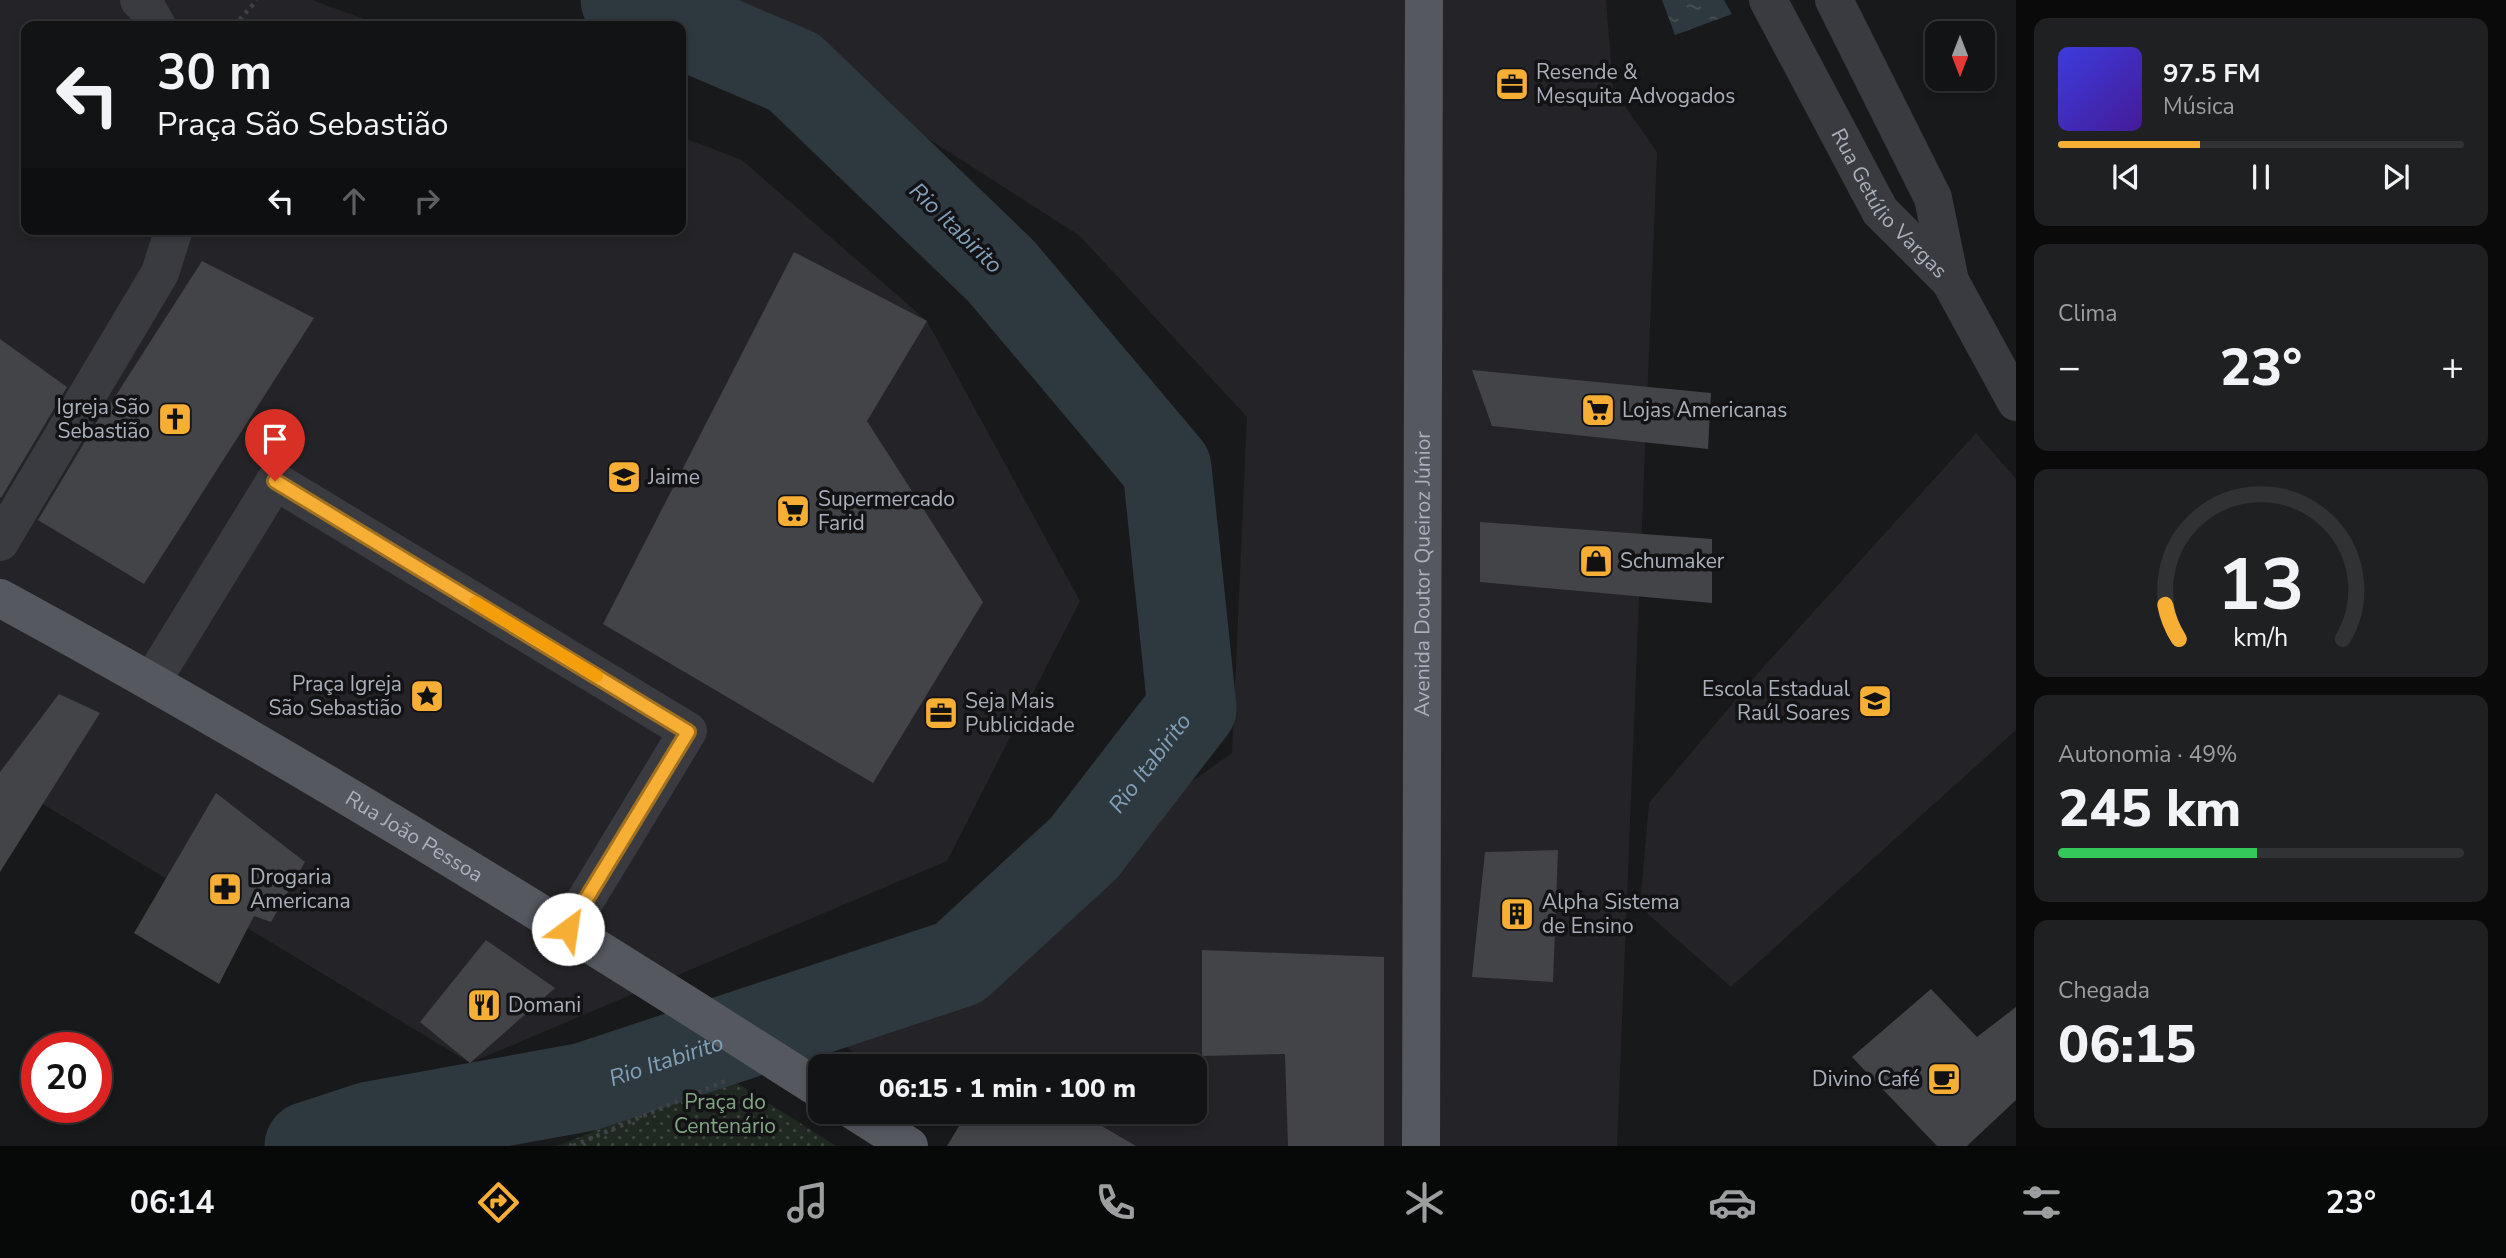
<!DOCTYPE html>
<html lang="pt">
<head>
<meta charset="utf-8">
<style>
  :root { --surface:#121314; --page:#1f2022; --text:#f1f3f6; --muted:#9c9ea0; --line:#313234; --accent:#f7ae34 }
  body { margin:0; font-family:"Nunito Sans",sans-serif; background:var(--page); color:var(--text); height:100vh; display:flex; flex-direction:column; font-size:26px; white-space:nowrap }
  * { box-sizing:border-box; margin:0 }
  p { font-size:23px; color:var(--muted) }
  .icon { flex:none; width:38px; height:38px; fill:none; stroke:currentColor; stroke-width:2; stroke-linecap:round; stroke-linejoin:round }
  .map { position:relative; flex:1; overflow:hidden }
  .drawer { display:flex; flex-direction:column; gap:18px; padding:18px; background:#0a0a0b; width:490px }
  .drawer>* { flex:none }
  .hud { position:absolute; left:21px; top:21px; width:665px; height:214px; border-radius:14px; box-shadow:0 4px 10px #0003,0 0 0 2px var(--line); background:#121314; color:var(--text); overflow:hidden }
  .needle { width:46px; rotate:180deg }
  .buttons { position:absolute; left:1925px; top:21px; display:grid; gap:14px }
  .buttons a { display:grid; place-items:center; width:70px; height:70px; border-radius:14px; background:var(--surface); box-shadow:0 4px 10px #0003,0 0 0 2px var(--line); font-size:35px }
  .speed { position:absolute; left:21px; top:1032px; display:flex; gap:14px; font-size:35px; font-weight:700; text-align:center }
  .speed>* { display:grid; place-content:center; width:91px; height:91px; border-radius:50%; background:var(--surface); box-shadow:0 4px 10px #0003,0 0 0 2px var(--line); line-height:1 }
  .speed .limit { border:10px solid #d22; background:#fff; color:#111 }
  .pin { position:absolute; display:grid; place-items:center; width:60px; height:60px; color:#fff; margin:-72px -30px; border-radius:50% 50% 50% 0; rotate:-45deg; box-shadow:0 0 7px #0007 }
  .pin .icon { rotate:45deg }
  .me { position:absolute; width:77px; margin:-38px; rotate:31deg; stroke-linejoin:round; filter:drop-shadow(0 0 5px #0008) }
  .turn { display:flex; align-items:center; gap:24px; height:147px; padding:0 21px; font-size:32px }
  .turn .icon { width:91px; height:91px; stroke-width:2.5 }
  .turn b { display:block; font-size:49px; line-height:60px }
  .lanes { display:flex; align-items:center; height:66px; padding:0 21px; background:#0003; justify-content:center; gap:35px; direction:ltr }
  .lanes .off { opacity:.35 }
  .big { font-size:52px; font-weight:800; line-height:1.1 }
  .drawer .widget { flex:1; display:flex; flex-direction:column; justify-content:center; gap:10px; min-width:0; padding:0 24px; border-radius:14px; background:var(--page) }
  .drawer .dial { align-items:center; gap:0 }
  .dial svg { height:182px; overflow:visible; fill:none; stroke:var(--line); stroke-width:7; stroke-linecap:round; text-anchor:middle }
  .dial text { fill:var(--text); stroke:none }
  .song { display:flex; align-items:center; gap:21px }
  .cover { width:84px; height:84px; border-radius:10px; background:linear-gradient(135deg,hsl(240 70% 55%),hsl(260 70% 35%)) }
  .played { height:7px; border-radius:4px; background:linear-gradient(90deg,var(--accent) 35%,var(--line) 35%) }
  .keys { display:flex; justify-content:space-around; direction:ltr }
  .heat { display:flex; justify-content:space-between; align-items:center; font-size:38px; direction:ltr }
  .charge { height:10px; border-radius:5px; background:linear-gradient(90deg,#34c759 49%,var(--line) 0) }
  .trip { position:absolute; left:808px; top:1054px; width:399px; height:70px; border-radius:14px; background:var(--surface); box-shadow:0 4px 10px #0003,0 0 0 2px var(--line); font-weight:800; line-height:70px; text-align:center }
  .tab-bar { display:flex; height:112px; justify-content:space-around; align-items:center; background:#070808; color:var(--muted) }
  .tab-bar .icon { width:49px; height:49px }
  .tab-bar .active { color:var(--accent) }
  .tab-bar b { font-size:32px; color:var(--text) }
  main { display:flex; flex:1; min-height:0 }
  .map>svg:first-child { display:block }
  .built { fill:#242428 }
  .park { fill:url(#park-dots) }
  .water { fill:url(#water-ripples) }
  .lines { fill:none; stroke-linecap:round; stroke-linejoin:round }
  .river { stroke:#2e383f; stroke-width:89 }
  .building { fill:#424448 }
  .path { stroke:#3f4247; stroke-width:4.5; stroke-dasharray:3.5 5; stroke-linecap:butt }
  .minor { stroke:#393b40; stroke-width:38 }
  .major { stroke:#55585f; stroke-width:38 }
  .route-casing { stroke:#a17122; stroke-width:18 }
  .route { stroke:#f7ae34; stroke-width:12 }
  .slow { stroke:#f59e0b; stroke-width:12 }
  .labels { text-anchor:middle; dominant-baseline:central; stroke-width:7; stroke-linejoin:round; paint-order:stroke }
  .poi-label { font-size:21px; fill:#aab0bb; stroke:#131316; text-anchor:start }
  .street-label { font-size:21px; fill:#aab0bb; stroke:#131316 }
  .park-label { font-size:21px; fill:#81a682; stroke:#131316 }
  .water-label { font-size:23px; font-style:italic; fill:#819fb6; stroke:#131316 }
</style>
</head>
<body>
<main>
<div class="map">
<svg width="2016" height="1146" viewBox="0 0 2016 1146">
  <defs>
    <pattern id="park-dots" width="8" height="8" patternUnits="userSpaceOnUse" patternTransform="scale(1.75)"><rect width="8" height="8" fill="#202921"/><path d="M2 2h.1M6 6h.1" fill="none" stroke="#3e463f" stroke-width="1.8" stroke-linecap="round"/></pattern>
    <pattern id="water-ripples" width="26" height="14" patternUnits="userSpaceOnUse" patternTransform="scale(1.75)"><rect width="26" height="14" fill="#2e383f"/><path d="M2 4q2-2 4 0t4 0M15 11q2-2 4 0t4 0" fill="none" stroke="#4a5259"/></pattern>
  </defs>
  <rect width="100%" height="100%" fill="#18191b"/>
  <path class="built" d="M0,0H312L383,26H26V229H681V137L742,160L927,321L1080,601L947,861L470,1063L0,778Z
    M712,0H1606L1613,89L1657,152L1617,1146H989L939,1111H1195V1066H873L832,1037L1232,753L1247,417L1080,236Z
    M1976,433L2016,479V730L1731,987L1640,907L1649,803L1759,672Z"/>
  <path class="park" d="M729,1078L836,1146H557Z"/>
  <path class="water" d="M1662,0H1724L1732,14L1675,35Z"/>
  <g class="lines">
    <path class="river" id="s1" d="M309,1146L370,1126L585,1087L959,963L1084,848L1192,708L1167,468L1001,271L794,72L625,0"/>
  </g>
  <path class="building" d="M794,252L927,321L867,421L983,602L873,783L603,624Z
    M202,261L314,318L144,584L38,520L102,413L104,414Z
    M0,339L67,387L1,498L0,497Z
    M1472,370L1711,393L1708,449L1492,426Z
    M1480,522L1712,539V603L1480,582Z
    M59,694L100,713L0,872V772Z
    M216,793L305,862L271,922L254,916L219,984L134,933Z
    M1558,850L1553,982L1472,977L1485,852Z
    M486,940L555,988L470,1063L420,1022Z
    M1202,950L1384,957V1146H1288L1285,1054L1202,1056Z
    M1931,989L1977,1037L2016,1007V1100L1967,1146H1937L1852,1057Z
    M968,1111H1076L1136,1146H947Z"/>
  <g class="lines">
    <path class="path" d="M234,26L257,0
      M573,1146L725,1081"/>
    <g class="minor">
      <path d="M139,0L147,8L157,26"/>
      <path id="s2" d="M1768,0L1880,211L1950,281L2016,402"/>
      <path d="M1834,0L1933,198L1950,281"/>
      <path d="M0,542L160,273L174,229"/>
      <path d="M152,681L275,481L688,731L568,929"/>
    </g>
    <g class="major">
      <path id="s3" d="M0,598C280,750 552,918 821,1090"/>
      <path d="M854,1111L909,1146"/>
      <path id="s4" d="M1421,1146L1424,0"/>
    </g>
  </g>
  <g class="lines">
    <g class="route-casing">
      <path id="route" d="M275,481L688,732L568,929"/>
    </g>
    <use href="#route" class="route"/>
    <path class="slow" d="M475,602L597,676"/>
  </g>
  <defs>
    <g id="office-square" transform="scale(1.75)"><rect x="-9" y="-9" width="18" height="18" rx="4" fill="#f7ae34" stroke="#131316"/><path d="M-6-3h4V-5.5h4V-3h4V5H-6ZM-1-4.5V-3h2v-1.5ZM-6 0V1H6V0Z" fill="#111"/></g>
    <g id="supermarket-square" transform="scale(1.75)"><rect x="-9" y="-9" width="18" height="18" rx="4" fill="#f7ae34" stroke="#131316"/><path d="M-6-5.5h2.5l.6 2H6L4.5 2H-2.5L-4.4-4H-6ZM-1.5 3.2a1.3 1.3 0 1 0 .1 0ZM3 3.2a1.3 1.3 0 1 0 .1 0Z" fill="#111"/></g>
    <g id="church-square" transform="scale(1.75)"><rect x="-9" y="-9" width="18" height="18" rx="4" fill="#f7ae34" stroke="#131316"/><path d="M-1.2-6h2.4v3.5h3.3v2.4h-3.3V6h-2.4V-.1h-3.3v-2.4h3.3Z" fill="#111"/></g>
    <g id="school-square" transform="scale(1.75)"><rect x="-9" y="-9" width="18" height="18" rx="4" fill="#f7ae34" stroke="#131316"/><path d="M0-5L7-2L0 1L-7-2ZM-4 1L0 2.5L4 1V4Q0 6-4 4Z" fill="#111"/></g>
    <g id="shop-square" transform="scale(1.75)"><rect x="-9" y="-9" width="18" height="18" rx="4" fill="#f7ae34" stroke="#131316"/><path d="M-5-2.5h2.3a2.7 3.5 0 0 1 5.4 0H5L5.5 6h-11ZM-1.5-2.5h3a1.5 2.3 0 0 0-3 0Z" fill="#111"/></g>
    <g id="sight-square" transform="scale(1.75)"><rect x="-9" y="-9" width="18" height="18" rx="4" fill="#f7ae34" stroke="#131316"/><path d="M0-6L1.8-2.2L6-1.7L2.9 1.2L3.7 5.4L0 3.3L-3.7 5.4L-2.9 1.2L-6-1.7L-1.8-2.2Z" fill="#111"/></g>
    <g id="pharmacy-square" transform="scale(1.75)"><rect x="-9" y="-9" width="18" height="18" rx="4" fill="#f7ae34" stroke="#131316"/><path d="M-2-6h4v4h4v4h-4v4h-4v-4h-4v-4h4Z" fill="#111"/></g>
    <g id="building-square" transform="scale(1.75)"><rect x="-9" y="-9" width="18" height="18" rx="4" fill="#f7ae34" stroke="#131316"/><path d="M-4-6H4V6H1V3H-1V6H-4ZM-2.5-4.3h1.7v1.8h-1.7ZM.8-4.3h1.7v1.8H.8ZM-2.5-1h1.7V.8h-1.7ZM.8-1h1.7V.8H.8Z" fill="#111"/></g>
    <g id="restaurant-square" transform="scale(1.75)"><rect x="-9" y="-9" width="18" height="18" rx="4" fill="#f7ae34" stroke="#131316"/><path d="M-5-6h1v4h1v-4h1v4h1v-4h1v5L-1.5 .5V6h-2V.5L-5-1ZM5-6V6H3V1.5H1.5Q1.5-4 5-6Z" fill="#111"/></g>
    <g id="cafe-square" transform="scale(1.75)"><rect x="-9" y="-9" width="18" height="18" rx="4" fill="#f7ae34" stroke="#131316"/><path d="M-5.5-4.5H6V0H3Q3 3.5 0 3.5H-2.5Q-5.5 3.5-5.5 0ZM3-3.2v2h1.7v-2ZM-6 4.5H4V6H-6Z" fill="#111"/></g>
  </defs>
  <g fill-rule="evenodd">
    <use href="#office-square" x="1512" y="84"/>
    <use href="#supermarket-square" x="1598" y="410"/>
    <use href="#church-square" x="175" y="419"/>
    <use href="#school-square" x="624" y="477"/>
    <use href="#supermarket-square" x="793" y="511"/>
    <use href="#shop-square" x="1596" y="561"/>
    <use href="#sight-square" x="427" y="696"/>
    <use href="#school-square" x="1875" y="701"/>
    <use href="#office-square" x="941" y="713"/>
    <use href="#pharmacy-square" x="225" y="889"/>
    <use href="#building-square" x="1517" y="914"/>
    <use href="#restaurant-square" x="484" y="1005"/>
    <use href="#cafe-square" x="1944" y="1079"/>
  </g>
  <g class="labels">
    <g class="poi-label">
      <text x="1536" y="72">Resende &amp;<tspan x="1536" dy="24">Mesquita Advogados</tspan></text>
      <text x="150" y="407" text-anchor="end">Igreja São<tspan x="150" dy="24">Sebastião</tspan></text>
      <text x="1622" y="410">Lojas Americanas</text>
      <text x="648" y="477">Jaime</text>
      <text x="818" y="499">Supermercado<tspan x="818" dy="24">Farid</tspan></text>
      <text x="1620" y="561">Schumaker</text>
      <text x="402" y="684" text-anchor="end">Praça Igreja<tspan x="402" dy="24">São Sebastião</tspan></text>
      <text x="1850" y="689" text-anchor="end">Escola Estadual<tspan x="1850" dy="24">Raúl Soares</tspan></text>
      <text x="965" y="701">Seja Mais<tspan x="965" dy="24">Publicidade</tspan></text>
      <text x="250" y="877">Drogaria<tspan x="250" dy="24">Americana</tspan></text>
      <text x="1542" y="902">Alpha Sistema<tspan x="1542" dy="24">de Ensino</tspan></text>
      <text x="508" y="1005">Domani</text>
      <text x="1920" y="1079" text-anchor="end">Divino Café</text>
    </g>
    <g class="street-label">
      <text stroke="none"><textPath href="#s2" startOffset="238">Rua Getúlio Vargas</textPath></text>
      <text stroke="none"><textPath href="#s4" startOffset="572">Avenida Doutor Queiroz Júnior</textPath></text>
      <text stroke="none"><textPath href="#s3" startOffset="478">Rua João Pessoa</textPath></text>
    </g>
    <g class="park-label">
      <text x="725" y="1102">Praça do<tspan x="725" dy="24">Centenário</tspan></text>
    </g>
    <g class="water-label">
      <text transform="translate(956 228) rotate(44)">Rio Itabirito</text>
      <text stroke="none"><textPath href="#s1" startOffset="954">Rio Itabirito</textPath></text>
      <text stroke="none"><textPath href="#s1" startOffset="368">Rio Itabirito</textPath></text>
    </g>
  </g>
</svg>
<div class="buttons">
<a><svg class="needle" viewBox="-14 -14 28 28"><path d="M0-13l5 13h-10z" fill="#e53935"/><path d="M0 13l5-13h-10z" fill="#9c9ea0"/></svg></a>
</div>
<div class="speed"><div class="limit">20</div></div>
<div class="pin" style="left:275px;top:481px;background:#d93025"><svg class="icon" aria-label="arrive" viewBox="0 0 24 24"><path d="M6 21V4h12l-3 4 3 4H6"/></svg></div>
<svg class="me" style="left:568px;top:929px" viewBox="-20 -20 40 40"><circle r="19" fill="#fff"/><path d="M0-13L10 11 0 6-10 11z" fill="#f7ae34"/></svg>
<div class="trip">06:15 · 1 min · 100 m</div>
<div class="hud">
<div class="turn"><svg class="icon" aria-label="left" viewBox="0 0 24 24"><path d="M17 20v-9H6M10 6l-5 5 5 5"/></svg><div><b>30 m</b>Praça São Sebastião</div></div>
<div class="lanes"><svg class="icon" aria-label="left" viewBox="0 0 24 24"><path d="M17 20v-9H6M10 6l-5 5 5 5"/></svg><svg class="icon off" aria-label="ahead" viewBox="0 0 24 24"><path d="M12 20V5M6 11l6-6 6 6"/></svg><svg class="icon off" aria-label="right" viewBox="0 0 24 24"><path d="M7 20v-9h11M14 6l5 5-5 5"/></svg></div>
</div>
</div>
<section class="drawer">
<div class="widget">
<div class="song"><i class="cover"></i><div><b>97.5 FM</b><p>Música</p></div></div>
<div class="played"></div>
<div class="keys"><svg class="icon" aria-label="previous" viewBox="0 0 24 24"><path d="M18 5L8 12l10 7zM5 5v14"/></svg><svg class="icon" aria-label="pause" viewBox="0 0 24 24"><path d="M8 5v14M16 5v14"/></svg><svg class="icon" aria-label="next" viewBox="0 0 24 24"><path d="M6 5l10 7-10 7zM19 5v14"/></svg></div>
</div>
<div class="widget"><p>Clima</p>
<div class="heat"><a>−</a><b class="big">23°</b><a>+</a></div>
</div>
<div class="widget dial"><svg viewBox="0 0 100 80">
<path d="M14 69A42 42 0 1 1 86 69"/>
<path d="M14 69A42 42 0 0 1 8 54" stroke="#f7ae34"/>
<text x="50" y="56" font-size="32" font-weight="700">13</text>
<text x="50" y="72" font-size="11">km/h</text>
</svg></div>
<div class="widget"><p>Autonomia · 49%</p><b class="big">245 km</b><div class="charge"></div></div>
<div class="widget"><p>Chegada</p><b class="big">06:15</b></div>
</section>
</main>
<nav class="tab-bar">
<b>06:14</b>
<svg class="icon active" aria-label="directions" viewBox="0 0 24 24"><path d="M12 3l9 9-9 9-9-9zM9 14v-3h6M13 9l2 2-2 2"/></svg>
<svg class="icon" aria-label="music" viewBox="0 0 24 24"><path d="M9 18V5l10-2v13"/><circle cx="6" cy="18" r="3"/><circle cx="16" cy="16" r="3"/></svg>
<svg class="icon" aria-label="phone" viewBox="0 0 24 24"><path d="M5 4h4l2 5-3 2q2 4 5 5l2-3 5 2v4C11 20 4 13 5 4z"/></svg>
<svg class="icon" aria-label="climate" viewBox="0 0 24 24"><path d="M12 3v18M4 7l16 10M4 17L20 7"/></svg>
<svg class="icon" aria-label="car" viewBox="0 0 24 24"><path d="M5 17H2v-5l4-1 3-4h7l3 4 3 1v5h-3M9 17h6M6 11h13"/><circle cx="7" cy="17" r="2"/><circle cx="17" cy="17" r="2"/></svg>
<svg class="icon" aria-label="filters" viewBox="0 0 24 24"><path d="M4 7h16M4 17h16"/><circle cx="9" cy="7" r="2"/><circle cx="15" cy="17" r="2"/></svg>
<b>23°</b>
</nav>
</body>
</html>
